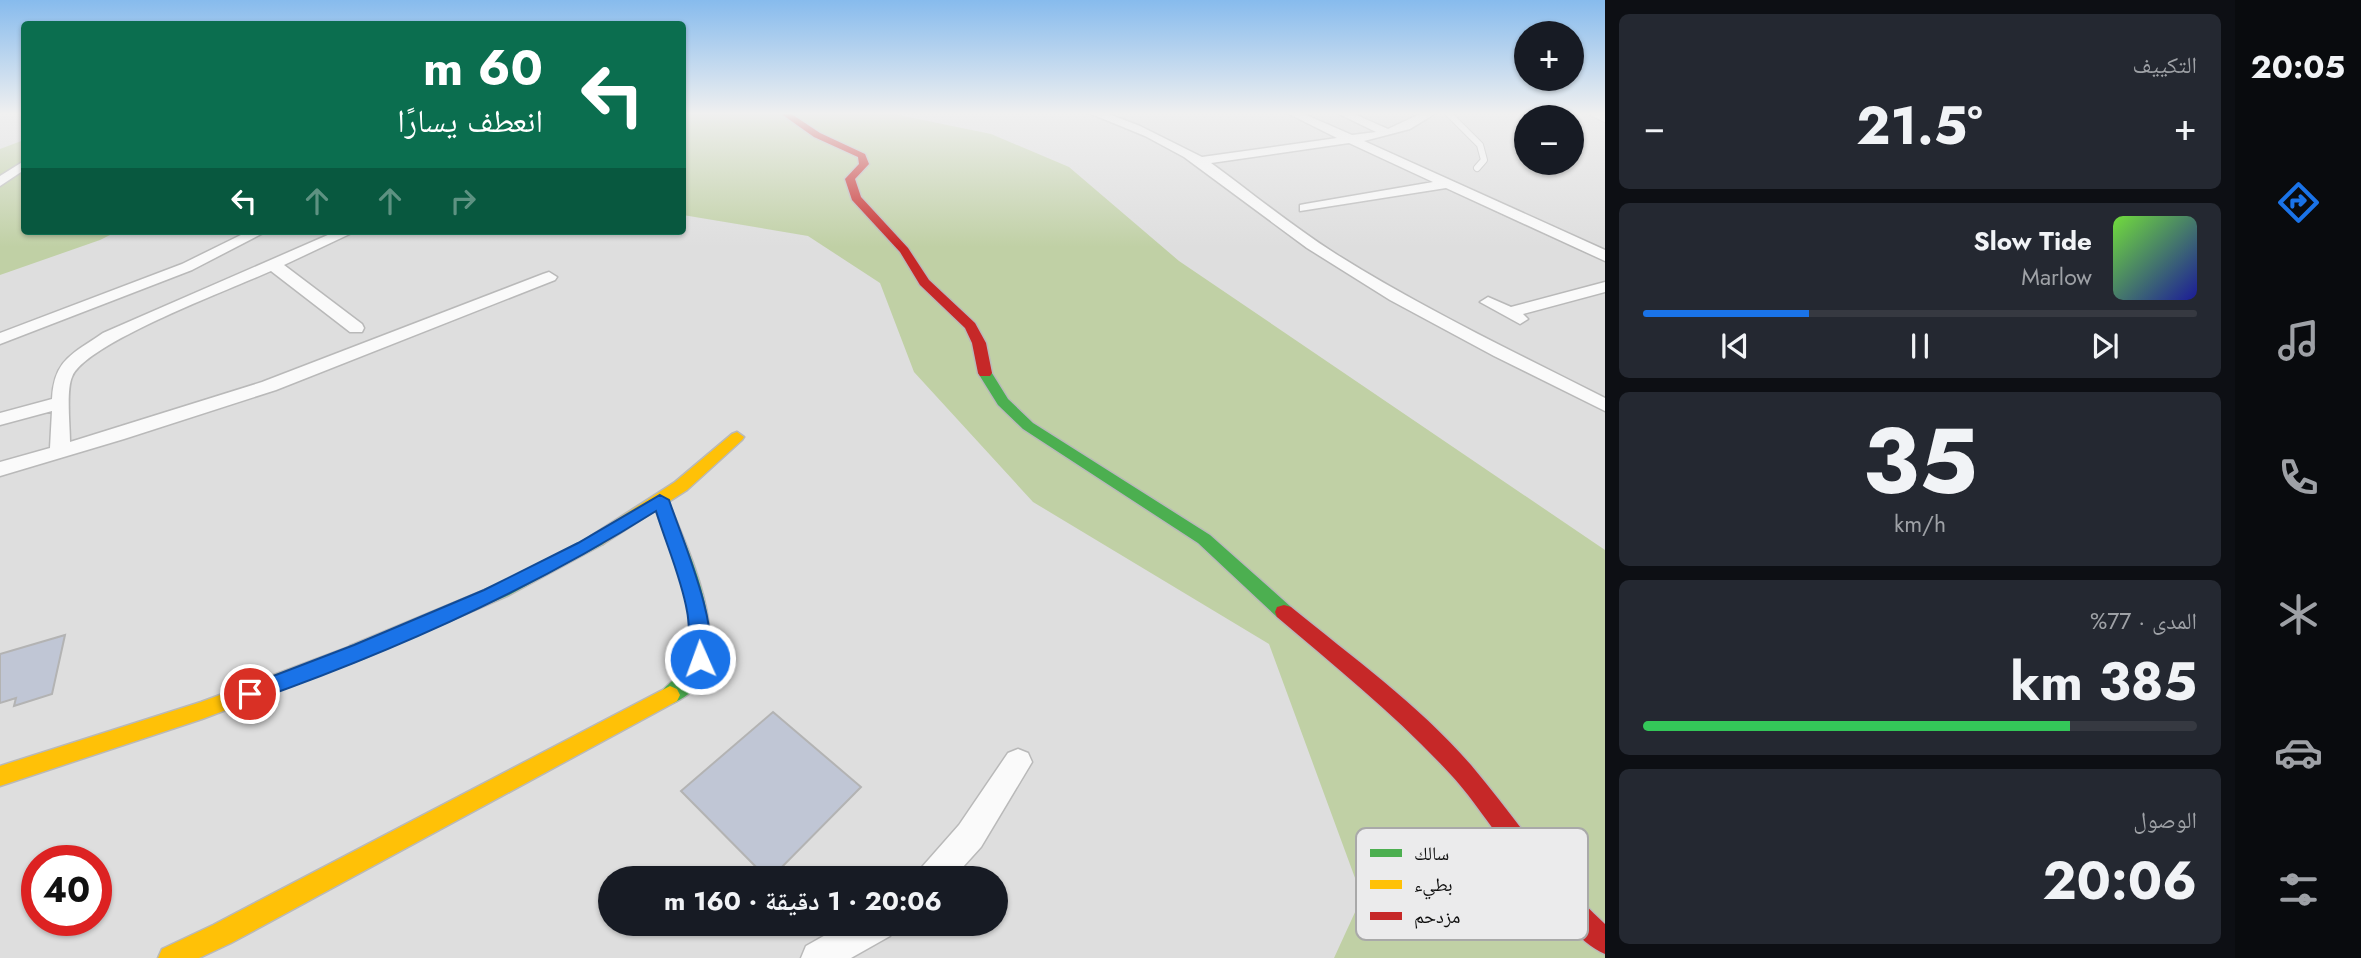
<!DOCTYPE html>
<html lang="ar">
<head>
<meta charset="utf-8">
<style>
  :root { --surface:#171b24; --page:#242831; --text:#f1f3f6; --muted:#9ea1a6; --line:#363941; --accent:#1a73e8 }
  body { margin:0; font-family:Jost,"Noto Naskh Arabic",sans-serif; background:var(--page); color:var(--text); direction:rtl; height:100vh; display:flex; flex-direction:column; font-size:26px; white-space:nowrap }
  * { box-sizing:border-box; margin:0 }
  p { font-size:23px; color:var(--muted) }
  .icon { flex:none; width:38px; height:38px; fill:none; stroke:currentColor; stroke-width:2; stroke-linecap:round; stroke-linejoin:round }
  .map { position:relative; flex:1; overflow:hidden; direction:ltr }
  .panel { display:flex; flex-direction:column; gap:14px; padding:14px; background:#0d0f14; width:630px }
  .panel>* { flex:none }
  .hud { position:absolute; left:21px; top:21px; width:665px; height:214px; border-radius:7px; box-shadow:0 2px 5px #0004; direction:rtl; background:#0b6e4f; color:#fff; overflow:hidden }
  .fabs { position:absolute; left:1514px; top:21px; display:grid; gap:14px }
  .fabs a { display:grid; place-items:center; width:70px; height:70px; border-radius:50%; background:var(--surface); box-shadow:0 2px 5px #0004; font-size:35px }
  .speed { position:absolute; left:21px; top:845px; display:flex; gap:14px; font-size:35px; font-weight:700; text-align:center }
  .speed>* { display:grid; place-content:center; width:91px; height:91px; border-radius:50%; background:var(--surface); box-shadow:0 2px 5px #0004; line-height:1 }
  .speed .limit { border:10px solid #d22; background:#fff; color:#111 }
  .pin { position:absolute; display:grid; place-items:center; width:60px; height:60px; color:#fff; margin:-30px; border:4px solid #fff; border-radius:50%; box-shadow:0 2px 7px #0007 }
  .me { position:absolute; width:77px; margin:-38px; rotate:358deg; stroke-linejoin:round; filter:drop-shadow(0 0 5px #0008) }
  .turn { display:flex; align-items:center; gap:24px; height:147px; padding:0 28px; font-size:32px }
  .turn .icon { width:91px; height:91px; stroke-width:2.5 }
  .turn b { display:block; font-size:49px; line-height:60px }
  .lanes { display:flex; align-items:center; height:66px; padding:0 28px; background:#0003; justify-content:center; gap:35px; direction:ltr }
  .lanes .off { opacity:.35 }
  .big { font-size:52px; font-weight:700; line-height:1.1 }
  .panel .tile { flex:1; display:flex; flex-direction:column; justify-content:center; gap:10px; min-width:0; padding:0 24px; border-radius:10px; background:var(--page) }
  .panel .dial { align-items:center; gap:0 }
  .dial b { font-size:91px; line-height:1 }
  .song { display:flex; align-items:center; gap:21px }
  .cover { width:84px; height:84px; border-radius:10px; background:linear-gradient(135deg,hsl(100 70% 55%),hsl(240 70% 35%)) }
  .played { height:7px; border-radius:4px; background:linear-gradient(90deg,var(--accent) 30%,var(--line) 30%) }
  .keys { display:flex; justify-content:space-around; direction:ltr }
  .heat { display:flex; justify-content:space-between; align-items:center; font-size:38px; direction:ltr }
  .charge { height:10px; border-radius:5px; background:linear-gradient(90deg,#34c759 77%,var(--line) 0) }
  .trip { position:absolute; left:598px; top:866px; width:410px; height:70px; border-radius:35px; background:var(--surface); box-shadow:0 2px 5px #0004; font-weight:700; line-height:70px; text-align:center; direction:rtl }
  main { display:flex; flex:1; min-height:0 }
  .tab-bar { display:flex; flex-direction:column; width:126px; justify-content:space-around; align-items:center; background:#090b0e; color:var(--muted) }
  .tab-bar .icon { width:49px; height:49px }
  .tab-bar .on { color:var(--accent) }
  .tab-bar b { font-size:32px; color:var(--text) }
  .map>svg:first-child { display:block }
  .green { fill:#c0d0a5 }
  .building { fill:#c0c6d5; stroke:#b3b3b3; stroke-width:2 }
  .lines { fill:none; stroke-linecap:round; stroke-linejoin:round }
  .lane-casing { stroke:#b9b9b9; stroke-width:8 }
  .street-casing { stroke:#b9b9b9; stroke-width:3 }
  .fast-casing { stroke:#b9b9b9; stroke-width:3 }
  .slow-casing { stroke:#b9b9b9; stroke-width:3 }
  .jam-casing { stroke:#b9b9b9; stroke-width:3 }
  .lane { stroke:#fafafa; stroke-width:6 }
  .street { fill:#fafafa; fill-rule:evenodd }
  .fast { fill:#4caf50; fill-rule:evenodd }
  .slow { fill:#ffc107; fill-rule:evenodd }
  .jam { fill:#c62828; fill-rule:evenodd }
  .route { fill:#1a73e8; stroke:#114b97; stroke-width:2 }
  .key { fill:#ebebec; stroke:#a9a9a9; stroke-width:2 }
  .key-label { font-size:19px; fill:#0e0e0e }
</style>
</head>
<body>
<main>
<nav class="tab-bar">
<b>20:05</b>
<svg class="icon on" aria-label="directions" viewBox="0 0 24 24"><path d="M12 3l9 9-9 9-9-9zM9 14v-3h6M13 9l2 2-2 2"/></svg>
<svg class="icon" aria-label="music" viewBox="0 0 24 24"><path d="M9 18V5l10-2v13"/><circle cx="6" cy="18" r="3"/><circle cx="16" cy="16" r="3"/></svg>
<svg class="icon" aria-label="phone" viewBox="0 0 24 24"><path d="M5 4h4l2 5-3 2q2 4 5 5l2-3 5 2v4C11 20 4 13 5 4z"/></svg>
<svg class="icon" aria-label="climate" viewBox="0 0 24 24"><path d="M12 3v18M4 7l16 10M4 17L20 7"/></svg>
<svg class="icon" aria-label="car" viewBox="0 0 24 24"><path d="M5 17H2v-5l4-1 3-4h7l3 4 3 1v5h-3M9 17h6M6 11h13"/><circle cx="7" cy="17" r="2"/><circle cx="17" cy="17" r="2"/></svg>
<svg class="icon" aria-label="filters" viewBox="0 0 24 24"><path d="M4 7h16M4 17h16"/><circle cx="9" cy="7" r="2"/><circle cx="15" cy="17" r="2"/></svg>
</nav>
<section class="panel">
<div class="tile"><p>التكييف</p>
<div class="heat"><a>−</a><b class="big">21.5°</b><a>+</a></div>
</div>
<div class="tile">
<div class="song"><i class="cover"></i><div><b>Slow Tide</b><p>Marlow</p></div></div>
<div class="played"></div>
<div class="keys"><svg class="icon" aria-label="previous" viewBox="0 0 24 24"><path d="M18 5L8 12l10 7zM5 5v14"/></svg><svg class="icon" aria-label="pause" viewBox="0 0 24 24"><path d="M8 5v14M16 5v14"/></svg><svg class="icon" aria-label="next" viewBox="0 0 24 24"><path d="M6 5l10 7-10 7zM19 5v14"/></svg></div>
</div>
<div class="tile dial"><b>35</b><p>km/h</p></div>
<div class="tile"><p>المدى · 77%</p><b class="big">385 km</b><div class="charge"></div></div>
<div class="tile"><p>الوصول</p><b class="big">20:06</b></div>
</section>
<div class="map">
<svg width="1605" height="958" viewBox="0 0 1605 958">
  <rect width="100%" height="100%" fill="#dedede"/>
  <path class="green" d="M683,113H889L991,134L1069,167L1179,261L1605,550V958H1334L1362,897L1269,644L1033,502L914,372L880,283L808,236L683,215Z
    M24,140V231H118L100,240L0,275V149Z"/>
  <path class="building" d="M65,635L52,694L14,706L16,698L0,703V654Z
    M773,712L861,787L771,878H767L681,791Z"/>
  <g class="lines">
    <g class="lane-casing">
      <path id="lane" d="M1448,113L1480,145L1484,160L1477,168
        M1593,113L1605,119"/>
    </g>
    <g class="street-casing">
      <path id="street" d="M1089,113H1106L1140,126L1202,157L1337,138L1287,113H1302L1352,135L1376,132L1337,113H1352L1388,129L1422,113H1436L1410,129L1364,141L1605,250V261L1446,188L1300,211V205L1305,204L1433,182L1349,143L1211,163C1252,193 1292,226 1336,254C1422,308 1514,352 1605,398V411L1494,356L1390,300L1307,248L1184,157L1145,136Z
        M24,161V170L0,186V176Z
        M249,231H267L192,270L0,344V333L182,264Z
        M337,231H356L284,265L362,324L364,328L362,332H350L271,271C234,288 85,343 72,377C66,390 70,426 70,442L262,382L543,274L549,272L557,277L555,280L276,390L124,439L0,476V462L50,448L52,411L0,425V413L52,399C54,359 73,354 103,333Z
        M1605,282V292L1523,314L1528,319L1520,324L1480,302L1488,297L1511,307Z
        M1018,749L1028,753L1032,762L981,847L953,878H917L922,867L959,825L1008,753Z
        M845,924H894L890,936L851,958H801L806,946Z"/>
    </g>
    <g class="fast-casing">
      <path id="fast" d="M985,369L990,370L1008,399L1033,423L1210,535L1291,607L1293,612L1291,617L1284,619L1277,617L1198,543L1023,429L998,405L978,373Z
        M660,495L668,501C688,551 750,675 670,704L663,701L660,695C666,682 683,677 688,663C704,623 667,540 652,501Z
        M597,534L603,536L605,540L603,544L509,595L364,658L357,660L350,658L347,652L350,646L497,585Z"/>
    </g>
    <g class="slow-casing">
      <path id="slow" d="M737,432L744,437L742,440L687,490L603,544H591L589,540L591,536L675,482L732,434Z
        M357,644L364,646L367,652L364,658L202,719L0,786V766L201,702Z
        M670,686L677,689L680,695L677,701L231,943L199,958H158L162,949L213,925Z"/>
    </g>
    <g class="jam-casing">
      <path id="jam" d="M780,113H790L820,133L865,154L869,164L855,179L861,197L908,248L929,280L975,323L986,343L992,373L990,376H980L978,373L972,343L965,328L920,285L900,252L852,200L845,179L859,164L858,157L814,137Z
        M1284,605L1291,607C1352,657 1419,705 1471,765C1516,818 1553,877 1605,924V954C1556,933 1492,819 1452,776C1399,718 1337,668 1277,617L1275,612L1277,607Z"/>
    </g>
    <use href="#lane" class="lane"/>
    <use href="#street" class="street"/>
    <use href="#fast" class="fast"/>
    <use href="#slow" class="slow"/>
    <use href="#jam" class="jam"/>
  </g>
  <linearGradient id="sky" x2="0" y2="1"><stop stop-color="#87bbed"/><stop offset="0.46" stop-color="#f0f0f0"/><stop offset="1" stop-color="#f0f0f0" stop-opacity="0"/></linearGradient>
  <rect width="1605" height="247" fill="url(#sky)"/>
  <path class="route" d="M660,495L669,500C681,536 723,633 707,665L700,667L693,665C689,657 690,624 687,611C681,577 666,544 656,511C529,591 390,653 250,702L242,700L239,694L242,688L354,645L484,590L578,543Z"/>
  <rect x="1356" y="828" width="232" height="112" rx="10" class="key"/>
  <rect x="1370" y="849" width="32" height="8" fill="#4caf50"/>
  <rect x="1370" y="880" width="32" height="9" fill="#ffc107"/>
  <rect x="1370" y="912" width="32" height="8" fill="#c62828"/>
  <g class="key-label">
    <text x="1414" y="860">سالك</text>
    <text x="1414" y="891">بطيء</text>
    <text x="1414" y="923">مزدحم</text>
  </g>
</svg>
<div class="fabs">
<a>+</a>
<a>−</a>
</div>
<div class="speed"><div class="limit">40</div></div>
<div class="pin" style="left:250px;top:694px;background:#d93025"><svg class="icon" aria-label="arrive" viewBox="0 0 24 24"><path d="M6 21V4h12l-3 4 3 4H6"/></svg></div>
<svg class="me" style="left:700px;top:659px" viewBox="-20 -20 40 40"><circle r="17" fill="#1a73e8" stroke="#fff" stroke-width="3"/><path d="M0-11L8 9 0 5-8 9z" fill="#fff"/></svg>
<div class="trip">20:06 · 1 دقيقة · 160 m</div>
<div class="hud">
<div class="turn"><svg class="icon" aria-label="left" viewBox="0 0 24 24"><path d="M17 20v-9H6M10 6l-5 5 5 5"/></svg><div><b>60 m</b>انعطف يسارًا</div></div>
<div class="lanes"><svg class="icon" aria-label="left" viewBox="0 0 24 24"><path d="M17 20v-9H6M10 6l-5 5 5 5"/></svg><svg class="icon off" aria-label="ahead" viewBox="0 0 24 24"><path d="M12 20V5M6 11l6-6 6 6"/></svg><svg class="icon off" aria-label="ahead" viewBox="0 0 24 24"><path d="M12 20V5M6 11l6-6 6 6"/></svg><svg class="icon off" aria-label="right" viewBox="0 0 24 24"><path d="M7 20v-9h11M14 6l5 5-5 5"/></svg></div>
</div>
</div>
</main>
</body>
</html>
